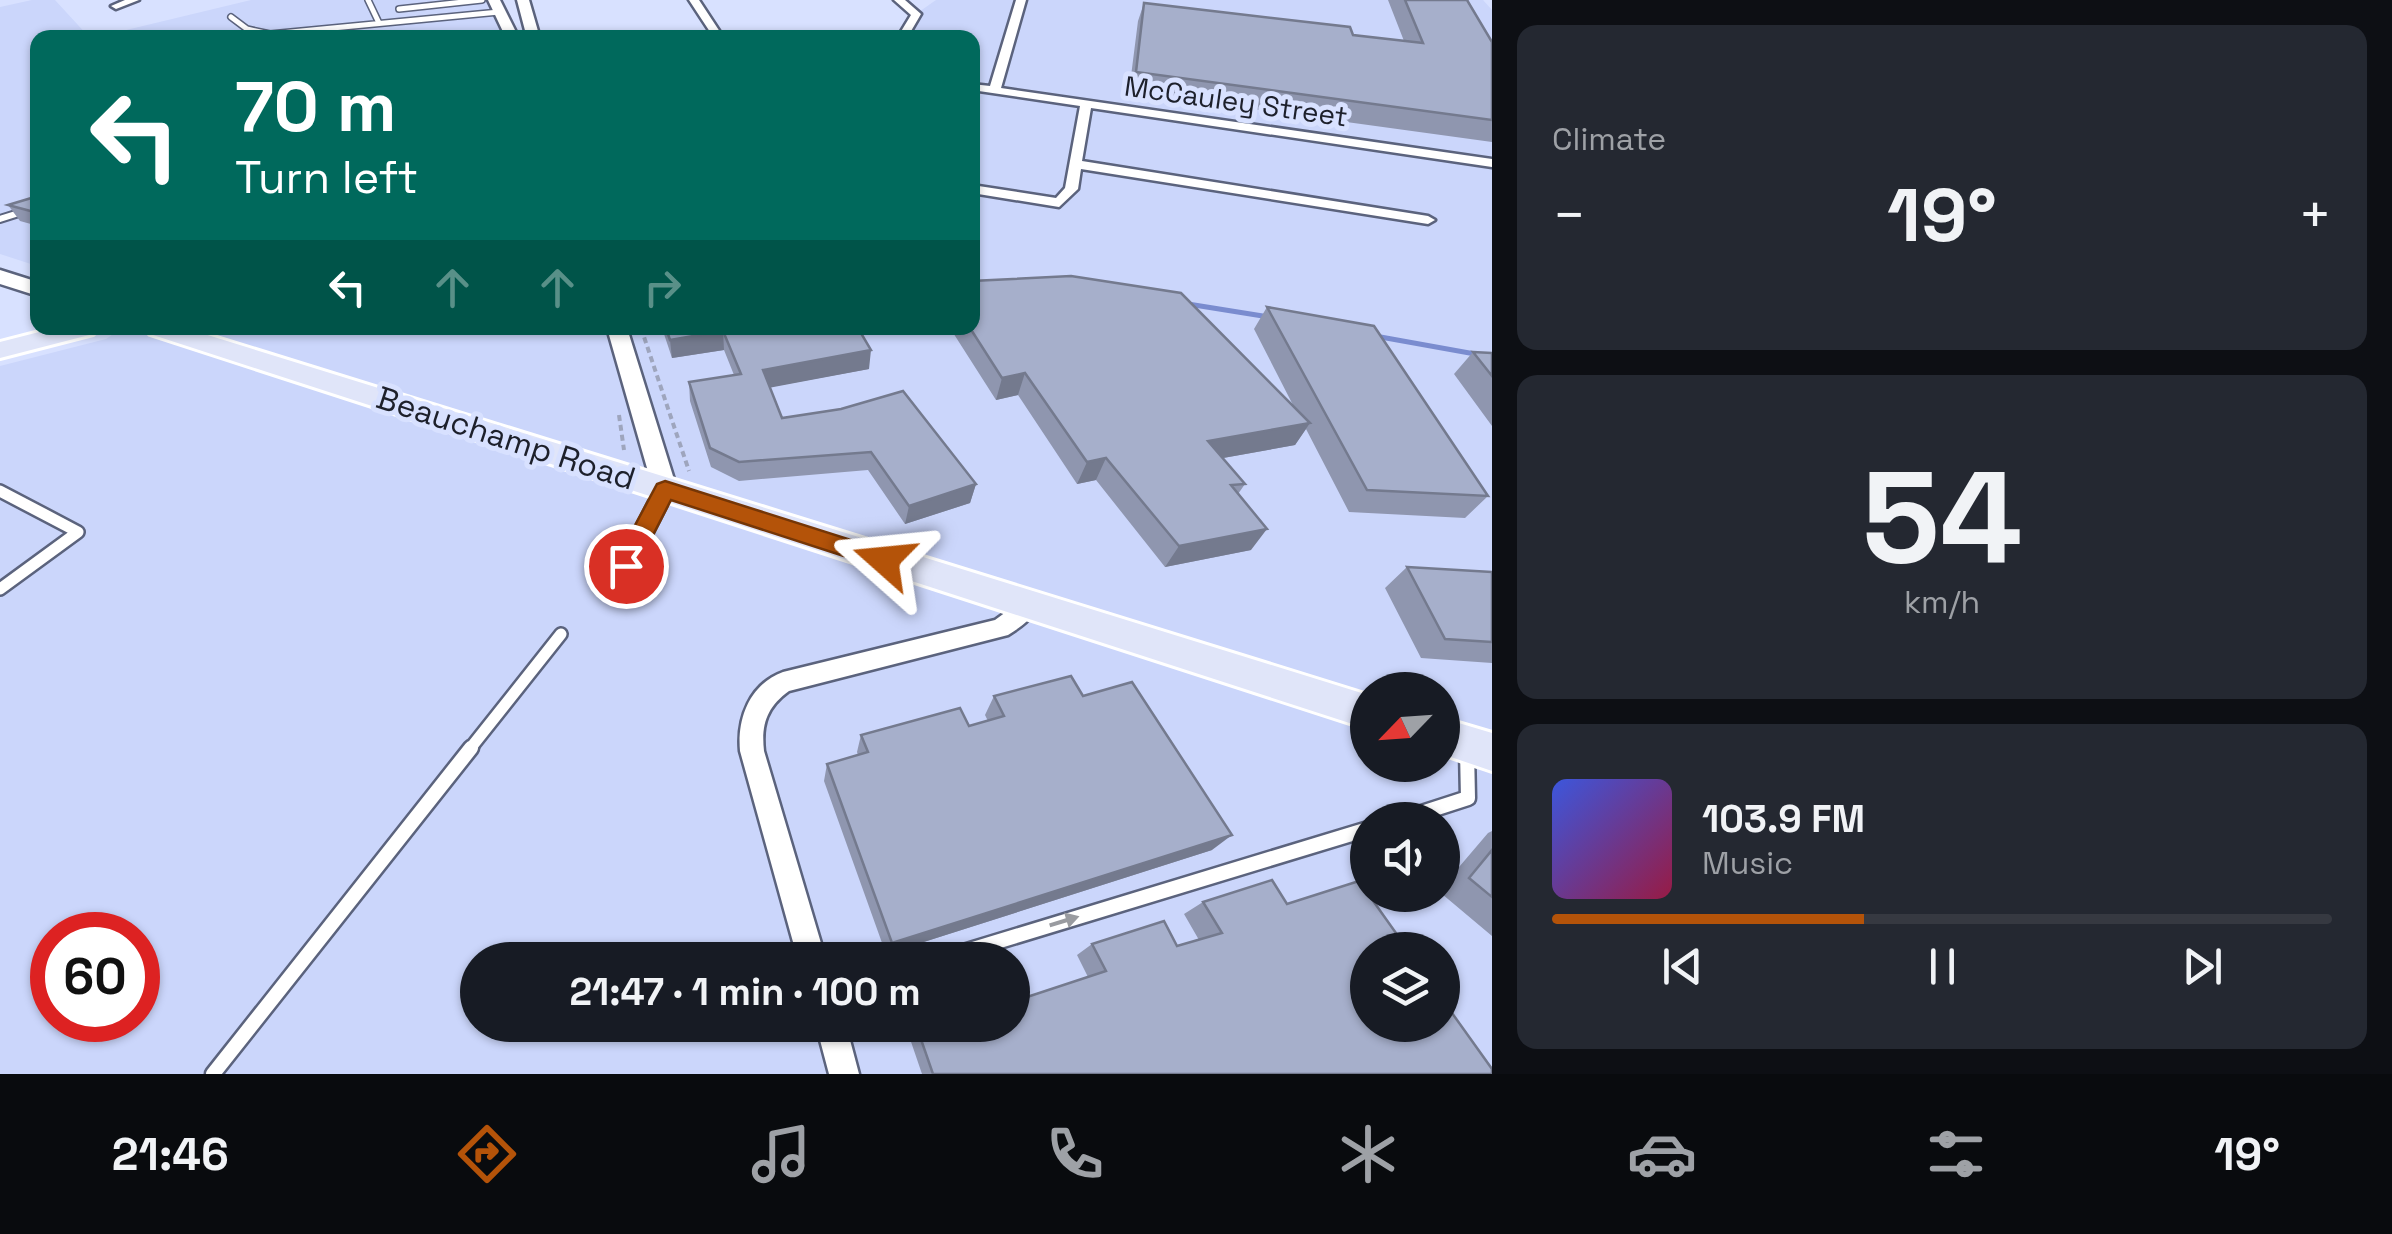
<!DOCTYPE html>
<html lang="en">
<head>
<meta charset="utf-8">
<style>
  :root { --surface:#171b24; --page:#242831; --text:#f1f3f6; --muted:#9ea1a6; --line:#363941; --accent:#b45309 }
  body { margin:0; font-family:"Space Grotesk",sans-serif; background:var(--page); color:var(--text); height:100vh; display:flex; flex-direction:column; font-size:38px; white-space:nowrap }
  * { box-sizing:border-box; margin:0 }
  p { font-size:32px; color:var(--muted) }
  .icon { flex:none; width:55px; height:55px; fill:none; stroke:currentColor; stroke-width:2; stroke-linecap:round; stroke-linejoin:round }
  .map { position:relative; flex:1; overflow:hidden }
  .drawer { display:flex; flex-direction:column; gap:25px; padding:25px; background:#0d0f14; width:900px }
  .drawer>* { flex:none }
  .hud { position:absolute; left:30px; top:30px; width:950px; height:305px; border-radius:20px; box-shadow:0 2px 8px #0004; background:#00695c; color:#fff; overflow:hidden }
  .needle { width:65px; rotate:245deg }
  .tools { position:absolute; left:1350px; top:672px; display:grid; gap:20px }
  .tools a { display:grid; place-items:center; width:110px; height:110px; border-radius:50%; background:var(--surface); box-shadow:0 2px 8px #0004; font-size:50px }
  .speed { position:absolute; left:30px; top:912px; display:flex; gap:20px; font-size:50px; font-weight:700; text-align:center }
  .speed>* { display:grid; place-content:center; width:130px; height:130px; border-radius:50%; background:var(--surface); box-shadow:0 2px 8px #0004; line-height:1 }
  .speed .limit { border:15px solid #d22; background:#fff; color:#111 }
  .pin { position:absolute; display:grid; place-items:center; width:85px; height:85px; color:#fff; margin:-42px; border:5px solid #fff; border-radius:50%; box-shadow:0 2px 10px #0007 }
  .me { position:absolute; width:110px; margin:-55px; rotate:288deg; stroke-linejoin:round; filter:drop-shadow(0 0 8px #0008) }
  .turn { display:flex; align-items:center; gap:35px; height:210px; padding:0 40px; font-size:45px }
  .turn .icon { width:130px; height:130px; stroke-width:2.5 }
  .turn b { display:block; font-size:70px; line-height:85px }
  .lanes { display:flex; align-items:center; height:95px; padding:0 40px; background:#0003; justify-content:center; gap:50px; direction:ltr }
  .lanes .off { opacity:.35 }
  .big { font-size:75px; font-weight:600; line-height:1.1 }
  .drawer .card { flex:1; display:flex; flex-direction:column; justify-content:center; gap:15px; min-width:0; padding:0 35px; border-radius:20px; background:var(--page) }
  .drawer .dial { align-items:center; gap:0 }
  .dial b { font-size:130px; line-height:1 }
  .song { display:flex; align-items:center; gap:30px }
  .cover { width:120px; height:120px; border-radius:15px; background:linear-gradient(135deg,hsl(230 70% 55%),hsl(340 70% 35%)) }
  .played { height:10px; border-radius:5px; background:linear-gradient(90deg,var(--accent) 40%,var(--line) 40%) }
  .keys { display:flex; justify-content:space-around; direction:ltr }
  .heat { display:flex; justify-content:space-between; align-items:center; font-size:55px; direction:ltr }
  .trip { position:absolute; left:460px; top:942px; width:570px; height:100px; border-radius:50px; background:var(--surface); box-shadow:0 2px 8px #0004; font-weight:600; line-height:100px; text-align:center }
  .tab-bar { display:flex; height:160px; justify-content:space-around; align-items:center; background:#090b0e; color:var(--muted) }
  .tab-bar .icon { width:70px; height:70px }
  .tab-bar .on { color:var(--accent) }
  .tab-bar b { font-size:45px; color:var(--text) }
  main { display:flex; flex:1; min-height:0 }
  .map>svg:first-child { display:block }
  .built { fill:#cbd6fb; fill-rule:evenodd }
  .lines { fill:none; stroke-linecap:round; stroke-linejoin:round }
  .stream { stroke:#7a8ccf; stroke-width:5 }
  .service-far4-casing { stroke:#5b637d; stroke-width:8 }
  .service-far3-casing { stroke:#5b637d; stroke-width:10 }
  .service-far2-casing { stroke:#5b637d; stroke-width:12 }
  .service-far1-casing { stroke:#5b637d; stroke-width:16 }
  .service-casing { stroke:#5b637d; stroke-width:19 }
  .minor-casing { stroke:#5b637d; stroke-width:5 }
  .tertiary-casing { stroke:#5b637d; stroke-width:5 }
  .secondary-casing { stroke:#5b637d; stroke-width:5 }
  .primary-casing { stroke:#fff; stroke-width:6 }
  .path { stroke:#9ea5bd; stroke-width:4; stroke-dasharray:6 4; stroke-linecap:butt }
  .service-far4 { stroke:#fff; stroke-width:5 }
  .service-far3 { stroke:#fff; stroke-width:6 }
  .service-far2 { stroke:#fff; stroke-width:9 }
  .service-far1 { stroke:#fff; stroke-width:11 }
  .service { stroke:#fff; stroke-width:14 }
  .minor { fill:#fff; fill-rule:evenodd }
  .tertiary { fill:#fff; fill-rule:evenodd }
  .secondary { fill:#fff; fill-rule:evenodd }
  .primary { fill:#e0e5f9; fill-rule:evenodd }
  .wall { fill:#8f96af }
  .shaded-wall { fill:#747a8e }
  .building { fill:#a6afcb; stroke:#747a8e; stroke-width:2.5 }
  .oneway { fill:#999ba0 }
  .route { fill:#b45309; stroke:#753606; stroke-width:2.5 }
  .labels { text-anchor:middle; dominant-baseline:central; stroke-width:10; stroke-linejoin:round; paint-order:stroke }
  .far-street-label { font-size:28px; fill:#1d202b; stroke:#d8e1ff }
  .street-label { font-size:32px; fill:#1d202b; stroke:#d8e1ff }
</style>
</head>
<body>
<main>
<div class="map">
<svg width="1492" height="1074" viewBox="0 0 1492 1074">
  <rect width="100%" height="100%" fill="#d8e1ff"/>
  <path class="built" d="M32,0H55L89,37L38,38L37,266L0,254V7Z
    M251,0H494L513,38H93Z
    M936,0H1483L1492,10V1074H0V366L106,339L122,328H972V38L902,37L916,14ZM1368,690H1442V765H1368ZM1368,820H1442V895H1368ZM52,935H138V1020H52ZM1368,950H1442V1025H1368ZM478,960H1012V1025H478Z"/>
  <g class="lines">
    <path class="stream" d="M1188,304L1269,317
      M1375,336L1492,357"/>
    <g class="service-far4-casing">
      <path id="service-far4" d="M368,0L379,23
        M399,9L482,0
        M231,17L247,29L270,34L499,12"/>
    </g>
    <g class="service-far3-casing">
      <path id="service-far3" d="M0,219L38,207"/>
    </g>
    <g class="service-far2-casing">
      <path id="service-far2" d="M0,491L4,493"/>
    </g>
    <g class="service-far1-casing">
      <path id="service-far1" d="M0,491L78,532L0,589
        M469,750L561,634"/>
    </g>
    <g class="service-casing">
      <path id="service" d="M1400,820L1468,798L1467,750
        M937,960L1368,829
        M213,1074L471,748"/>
    </g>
    <g class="minor-casing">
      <path id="minor" d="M125,0H139L116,9L111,6Z
        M689,0H699L724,38H714Z
        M894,0H905L921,14L907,38H897L911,15Z
        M1016,0H1026L1001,88L1492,159V167L1091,108L1082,161L1428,216L1435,220L1428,224L1081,169L1078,189L1059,207L972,193V185L1056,198L1065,188L1080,106L972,90V84L990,86Z
        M665,482L675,489L636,566L633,572H619L616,566L658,484Z
        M1028,596L1036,599L1039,605C1032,619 1021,627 1008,635L789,691C767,707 761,724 764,751L826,960H798L740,751C737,718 750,684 783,672L995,620Z
        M816,1025H846L859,1074H829Z"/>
    </g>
    <g class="tertiary-casing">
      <path id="tertiary" d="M488,0H500L519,38H506Z
        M517,0H529L540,38H527Z
        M607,328H627L677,489L673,495L665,498L653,489Z"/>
    </g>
    <g class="secondary-casing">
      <path id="secondary" d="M0,270L38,282V296L0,284Z"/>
    </g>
    <g class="primary-casing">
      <path id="primary" d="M55,328H97L93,334L0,358V342Z
        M146,328H185L1368,695V729L150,334Z
        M1442,718L1492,733V771L1442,754Z"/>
    </g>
    <path class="path" d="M641,328L689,471
      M619,415L624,450"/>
    <use href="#service-far4" class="service-far4"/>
    <use href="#service-far3" class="service-far3"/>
    <use href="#service-far2" class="service-far2"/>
    <use href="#service-far1" class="service-far1"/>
    <use href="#service" class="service"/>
    <use href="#minor" class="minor"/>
    <use href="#tertiary" class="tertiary"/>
    <use href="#secondary" class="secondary"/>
    <use href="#primary" class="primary"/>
  </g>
  <path class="wall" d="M1388,0H1469L1468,1L1492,42V142L1129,92L1138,21L1144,3L1353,35L1404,41Z
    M38,196V226L20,221L8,205Z
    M1267,307L1488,496L1465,518L1349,512L1306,429L1295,445L1223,458L1245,484L1238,494L1251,550L1165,567L1096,480L1077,484L1018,395L996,400L950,328H972L1294,407L1254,329Z
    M662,328H858L869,369L770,387L782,418L976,484L970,503L905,524L868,470L739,481L711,467L690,401L689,382L734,375L724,350L672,358Z
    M1473,352L1492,353V426L1454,374Z
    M1407,567L1492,572V663L1421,658L1385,588Z
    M994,696H1083L1212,850L886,954L824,781L827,764L858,755L857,752L861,735L969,726L988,721L985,715Z
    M1492,831V936L1442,894V887L1488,833Z
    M1203,902L1287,904L1492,1074H922L908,1033L915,1025H1012L1088,977L1077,955L1092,944L1177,946L1199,940L1184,914Z"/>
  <path class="shaded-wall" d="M723,331L724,350L672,358L670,340Z
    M871,350L869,369L763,389V370Z
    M1025,373L1018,395L996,400L1002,378Z
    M1310,423L1295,445L1195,463L1208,441Z
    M1106,458L1096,480L1077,484L1087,462Z
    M976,484L970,503L905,524L909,506Z
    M1267,529L1251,550L1165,567L1179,546Z
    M1232,835L1212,850L886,954L892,943Z"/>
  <path class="building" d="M1405,0H1467L1492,42V120L1136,72L1144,3L1350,27L1353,35L1423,43Z
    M38,196V213L8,205Z
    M1071,276L1181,293L1310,423L1208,441L1245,484L1231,485L1267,529L1179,546L1106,458L1087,462L1025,373L1002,378L970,328H972V281Z
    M1267,307L1374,326L1488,496L1367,490Z
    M666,328H858L871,350L763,370L782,418L841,409L903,391L976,484L909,506L871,452L739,462L710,448L689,382L741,374L723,331L670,340Z
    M1473,352L1492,353V376Z
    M1407,567L1492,572V642L1445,639Z
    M1071,676L1083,696L1132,682L1232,835L892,943L827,764L868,752L861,735L960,708L969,726L1004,716L994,696Z
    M1492,850V897L1469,878Z
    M1272,880L1287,904L1359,881L1408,950H1368V1025H1442V999L1492,1069V1074H933L916,1025H1012V1002L1106,971L1092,944L1164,921L1177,946L1222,933L1203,902Z"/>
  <defs><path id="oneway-solid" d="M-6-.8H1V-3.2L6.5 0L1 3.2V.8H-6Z" transform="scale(2.5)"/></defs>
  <use class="oneway" href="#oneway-solid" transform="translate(1064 921) rotate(-17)"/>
  <path class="route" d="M665,481L892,553L896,560L884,569L671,500L634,572H617L614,566L617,559L657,484Z"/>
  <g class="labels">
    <g class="far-street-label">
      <text transform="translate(1236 101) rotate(8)">McCauley Street</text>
    </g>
    <g class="street-label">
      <text transform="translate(506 438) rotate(18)">Beauchamp Road</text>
    </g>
  </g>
</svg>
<div class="tools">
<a><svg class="needle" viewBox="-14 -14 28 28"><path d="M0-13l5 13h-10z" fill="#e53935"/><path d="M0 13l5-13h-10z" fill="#9ea1a6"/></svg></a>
<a><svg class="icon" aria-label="sound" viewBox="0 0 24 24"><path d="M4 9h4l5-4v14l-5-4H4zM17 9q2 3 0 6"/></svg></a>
<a><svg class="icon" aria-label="layers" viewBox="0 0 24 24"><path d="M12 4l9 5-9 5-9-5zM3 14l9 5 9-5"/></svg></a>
</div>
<div class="speed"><div class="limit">60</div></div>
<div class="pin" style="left:626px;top:566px;background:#d93025"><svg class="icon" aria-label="arrive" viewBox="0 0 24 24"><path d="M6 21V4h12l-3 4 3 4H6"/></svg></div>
<svg class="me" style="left:884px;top:560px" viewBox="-20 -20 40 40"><path d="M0-17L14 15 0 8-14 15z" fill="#b45309" stroke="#fff" stroke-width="4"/></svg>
<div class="trip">21:47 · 1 min · 100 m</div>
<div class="hud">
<div class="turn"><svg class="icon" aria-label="left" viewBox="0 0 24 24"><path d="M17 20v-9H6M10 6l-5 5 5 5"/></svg><div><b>70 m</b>Turn left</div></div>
<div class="lanes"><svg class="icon" aria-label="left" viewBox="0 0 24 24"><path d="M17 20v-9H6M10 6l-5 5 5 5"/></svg><svg class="icon off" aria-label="ahead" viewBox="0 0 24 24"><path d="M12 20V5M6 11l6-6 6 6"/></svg><svg class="icon off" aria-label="ahead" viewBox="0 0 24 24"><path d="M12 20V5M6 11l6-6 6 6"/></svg><svg class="icon off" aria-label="right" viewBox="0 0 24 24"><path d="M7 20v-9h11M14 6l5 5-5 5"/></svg></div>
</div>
</div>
<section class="drawer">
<div class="card"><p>Climate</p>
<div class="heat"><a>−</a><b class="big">19°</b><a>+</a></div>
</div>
<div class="card dial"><b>54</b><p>km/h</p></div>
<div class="card">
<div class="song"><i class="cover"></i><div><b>103.9 FM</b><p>Music</p></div></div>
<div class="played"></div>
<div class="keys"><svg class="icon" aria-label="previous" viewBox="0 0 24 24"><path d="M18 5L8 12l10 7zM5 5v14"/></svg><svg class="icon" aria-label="pause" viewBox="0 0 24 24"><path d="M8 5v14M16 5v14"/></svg><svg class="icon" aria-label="next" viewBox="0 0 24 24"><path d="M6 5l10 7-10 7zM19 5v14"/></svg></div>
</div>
</section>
</main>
<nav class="tab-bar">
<b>21:46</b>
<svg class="icon on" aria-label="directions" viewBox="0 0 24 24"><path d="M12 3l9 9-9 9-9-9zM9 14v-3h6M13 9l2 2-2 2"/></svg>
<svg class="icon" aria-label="music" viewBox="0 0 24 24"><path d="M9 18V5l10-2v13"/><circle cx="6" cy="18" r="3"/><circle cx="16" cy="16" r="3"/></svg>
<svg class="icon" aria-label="phone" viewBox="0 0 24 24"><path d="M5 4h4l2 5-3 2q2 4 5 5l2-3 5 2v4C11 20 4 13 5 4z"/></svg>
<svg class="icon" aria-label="climate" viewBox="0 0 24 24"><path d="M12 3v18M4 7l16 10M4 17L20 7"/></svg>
<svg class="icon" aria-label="car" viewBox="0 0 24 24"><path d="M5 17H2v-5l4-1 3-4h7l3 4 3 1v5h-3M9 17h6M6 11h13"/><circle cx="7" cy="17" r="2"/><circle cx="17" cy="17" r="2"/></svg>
<svg class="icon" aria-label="filters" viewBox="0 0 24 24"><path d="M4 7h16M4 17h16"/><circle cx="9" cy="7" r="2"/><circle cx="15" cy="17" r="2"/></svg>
<b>19°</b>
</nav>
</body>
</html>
